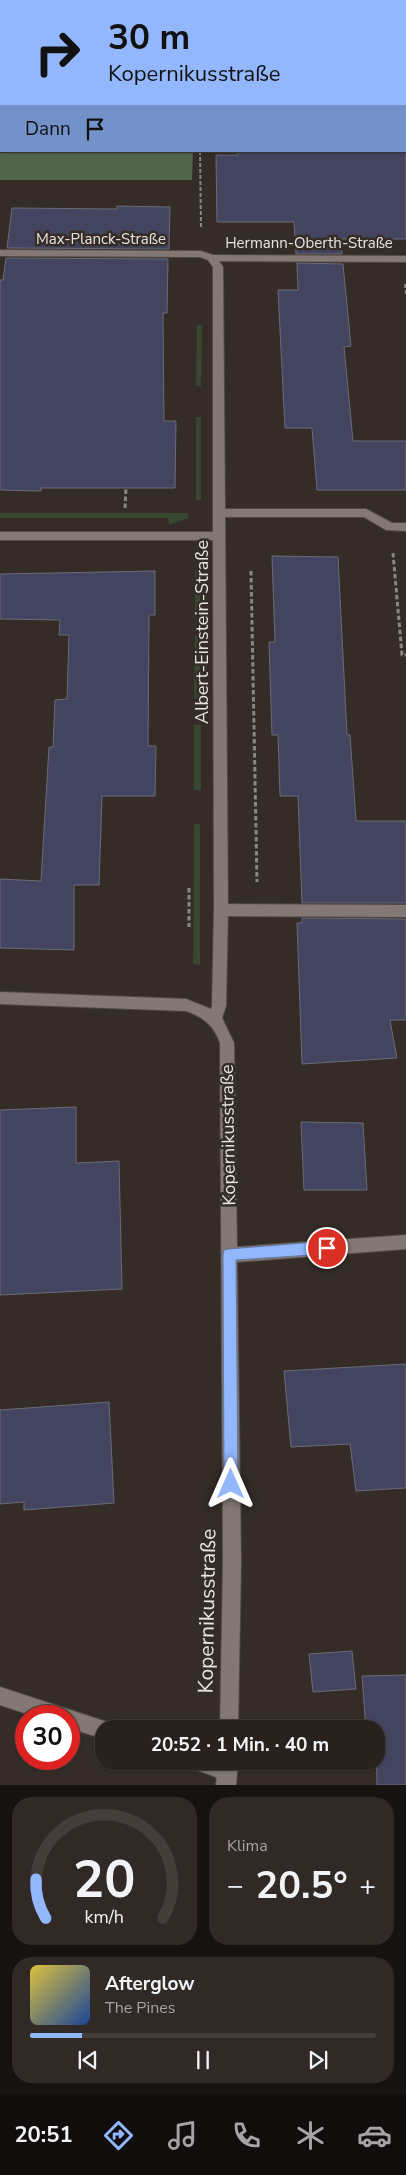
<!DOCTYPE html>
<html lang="de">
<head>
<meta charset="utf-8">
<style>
  :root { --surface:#28211d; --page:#302926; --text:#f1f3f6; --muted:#a5a3a4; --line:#443e3b; --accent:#92b7fd }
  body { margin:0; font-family:"Nunito Sans",sans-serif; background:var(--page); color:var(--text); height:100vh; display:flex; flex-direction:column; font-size:19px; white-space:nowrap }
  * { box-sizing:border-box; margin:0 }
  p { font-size:16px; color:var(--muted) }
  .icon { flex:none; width:28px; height:28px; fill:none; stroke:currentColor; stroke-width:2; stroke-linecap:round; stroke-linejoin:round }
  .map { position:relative; height:1785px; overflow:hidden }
  .sheet { display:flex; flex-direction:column; gap:12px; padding:12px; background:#161210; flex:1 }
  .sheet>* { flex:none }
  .hud { position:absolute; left:0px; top:0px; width:406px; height:152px; box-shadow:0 1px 4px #0004,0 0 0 1px var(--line); background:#92b7fd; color:#111; overflow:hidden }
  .speed { position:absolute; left:15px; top:1705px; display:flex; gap:10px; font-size:25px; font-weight:700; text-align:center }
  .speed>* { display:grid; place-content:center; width:65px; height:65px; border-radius:50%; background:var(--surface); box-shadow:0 1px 4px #0004,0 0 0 1px var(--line); line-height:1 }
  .speed .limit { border:8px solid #d22; background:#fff; color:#111 }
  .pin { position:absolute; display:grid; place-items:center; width:42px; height:42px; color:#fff; margin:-21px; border:2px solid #fff; border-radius:50%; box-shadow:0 1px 5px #0007 }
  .me { position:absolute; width:55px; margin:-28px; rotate:0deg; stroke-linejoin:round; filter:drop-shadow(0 0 4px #0008) }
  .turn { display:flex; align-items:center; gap:18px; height:105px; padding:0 25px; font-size:22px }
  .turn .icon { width:65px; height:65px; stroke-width:2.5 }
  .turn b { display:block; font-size:35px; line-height:42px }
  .then { display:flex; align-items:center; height:48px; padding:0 25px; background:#0003; gap:10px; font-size:19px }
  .big { font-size:38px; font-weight:700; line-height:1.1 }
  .sheet .widget { flex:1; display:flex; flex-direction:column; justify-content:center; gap:8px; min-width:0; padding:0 18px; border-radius:20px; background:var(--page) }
  .sheet .dial { align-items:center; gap:0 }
  .dial svg { height:130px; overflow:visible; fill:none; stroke:var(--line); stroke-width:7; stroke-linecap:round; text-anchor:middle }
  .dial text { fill:var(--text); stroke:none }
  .song { display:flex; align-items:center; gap:15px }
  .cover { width:60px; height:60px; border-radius:8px; background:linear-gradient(135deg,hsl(50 70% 55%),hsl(220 70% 35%)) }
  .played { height:5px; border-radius:2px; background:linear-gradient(90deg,var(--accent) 15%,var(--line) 15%) }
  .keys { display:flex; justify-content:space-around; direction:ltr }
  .heat { display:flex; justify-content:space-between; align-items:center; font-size:28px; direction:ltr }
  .sheet .tiles { flex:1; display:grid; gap:12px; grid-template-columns:1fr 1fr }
  .widget:last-child { grid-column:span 2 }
  .trip { position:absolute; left:95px; top:1720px; width:290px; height:50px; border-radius:20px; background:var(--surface); box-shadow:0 1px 4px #0004,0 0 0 1px var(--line); font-weight:700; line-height:50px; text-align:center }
  .menu { display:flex; height:80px; justify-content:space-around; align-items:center; background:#100d0c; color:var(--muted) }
  .menu .icon { width:35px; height:35px }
  .menu .selected { color:var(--accent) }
  .menu b { font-size:22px; color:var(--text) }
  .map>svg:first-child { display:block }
  .green { fill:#374730 }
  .forest { fill:#526449 }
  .building { fill:#434560; stroke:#6a6b76 }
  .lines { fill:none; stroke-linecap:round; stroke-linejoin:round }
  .service-casing { stroke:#524a46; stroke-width:2 }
  .minor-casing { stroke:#524a46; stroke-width:2 }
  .path-far1 { stroke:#8d8581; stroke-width:2; stroke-dasharray:4 2; stroke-linecap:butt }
  .path { stroke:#8d8581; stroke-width:3; stroke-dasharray:4.5 2.5; stroke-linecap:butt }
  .service { fill:#837873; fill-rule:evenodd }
  .minor { fill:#837873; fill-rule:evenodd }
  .route { fill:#92b7fd; stroke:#5f77a4 }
  .labels { text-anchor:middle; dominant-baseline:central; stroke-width:5; stroke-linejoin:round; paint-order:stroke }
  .far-street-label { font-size:15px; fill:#eae4e1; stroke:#352c27 }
  .street-label { font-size:18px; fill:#eae4e1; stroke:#352c27 }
  .near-street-label { font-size:21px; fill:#eae4e1; stroke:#352c27 }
</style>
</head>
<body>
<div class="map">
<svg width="406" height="1785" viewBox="0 0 406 1785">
  <rect width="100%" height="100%" fill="#352c27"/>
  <path class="green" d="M0,0H406V138L405,1H1L0,149Z
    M197,325H202L201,386H196Z
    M196,417H201V500H196Z
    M0,513H188V518L169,525L168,518H0Z
    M195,571H201L200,616H195Z
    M195,635H201L200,699H194Z
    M194,725H201V790H194Z
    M194,824H200V965L193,964Z"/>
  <path class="forest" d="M0,149L1,151H193L192,180H0Z"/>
  <path class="building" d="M238,151H406V239H341L342,254H296L294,222H217L216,155H238Z
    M117,206L170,207L169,249L7,248L12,208L117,209Z
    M6,258L168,259L167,313H163L164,421H176L175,488H41V491L0,490V280H3Z
    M297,263L343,264L351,346L344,347L353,441H406V490H317L312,428H285L278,290H298Z
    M272,556L338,557L347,735H350L356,821H406V903H302L298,796H280L278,735H272L269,642H275Z
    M155,571V615H149L148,746H156L155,796H102L99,885H74V950L0,948V879L41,881L49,747H53L55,700L67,699L69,635H59L60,620L0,619V574Z
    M302,918L406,919V1020H390L397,1058L302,1064L297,923H302Z
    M76,1107V1163L119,1161L122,1289L0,1295V1110Z
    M301,1122L363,1123L367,1190H304Z
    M406,1364V1488L356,1491L350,1444L291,1447L284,1371Z
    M109,1402L114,1503L24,1510V1502L0,1504V1410Z
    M352,1651L356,1689L313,1692L309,1654Z
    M406,1675V1785H377L376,1729H366L362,1676Z"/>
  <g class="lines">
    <g class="service-casing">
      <path id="service" d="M221,904L406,905V917L221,916L216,914L214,910L216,906Z
        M0,1687L104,1721L111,1723L113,1729H104V1739L69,1728V1716H33L0,1705Z
        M189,1761H226L234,1764L237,1771L234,1778L227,1781L191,1768Z"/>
    </g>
    <g class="minor-casing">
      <path id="minor" d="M0,250L201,251L213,255L406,256V262L219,261L223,267L225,509H366L392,523H406V531L386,530L364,517H225L228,910L226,1006L222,1018L234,1043L237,1247L406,1235V1249L237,1262L241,1561L238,1729H220L223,1561L220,1043C214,1025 203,1017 186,1011L0,1004V992L186,999L211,1009L212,1006L214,910L213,540H0V532H213V267L208,260L200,257L0,256Z
        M218,1761H238L236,1785H216Z"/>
    </g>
    <path class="path-far1" d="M200,151L201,228
      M405,284L406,294"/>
    <path class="path" d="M125,508L126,488
      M393,553L402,655H406
      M251,571L257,882
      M189,888V927"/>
    <use href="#service" class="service"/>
    <use href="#minor" class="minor"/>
  </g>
  <path class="route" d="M327,1241L332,1243L334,1248L332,1252L327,1254L236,1260L238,1484L236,1489L231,1491L226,1489L224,1484L223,1255L224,1250L229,1249Z"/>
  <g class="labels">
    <g class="far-street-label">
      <text x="101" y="239">Max-Planck-Straße</text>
      <text x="309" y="243">Hermann-Oberth-Straße</text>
    </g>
    <g class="street-label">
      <text transform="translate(202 632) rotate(-90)">Albert-Einstein-Straße</text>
      <text transform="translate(228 1135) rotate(-91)">Kopernikusstraße</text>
    </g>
    <g class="near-street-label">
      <text transform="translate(207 1611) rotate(-89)">Kopernikusstraße</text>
    </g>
  </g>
</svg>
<div class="speed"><div class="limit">30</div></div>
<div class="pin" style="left:327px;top:1248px;background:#d93025"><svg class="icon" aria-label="arrive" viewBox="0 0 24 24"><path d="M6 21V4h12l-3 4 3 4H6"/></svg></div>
<svg class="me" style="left:231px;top:1484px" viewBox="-20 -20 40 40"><path d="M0-17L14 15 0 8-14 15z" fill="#92b7fd" stroke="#fff" stroke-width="4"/></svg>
<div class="trip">20:52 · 1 Min. · 40 m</div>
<div class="hud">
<div class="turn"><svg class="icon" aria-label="right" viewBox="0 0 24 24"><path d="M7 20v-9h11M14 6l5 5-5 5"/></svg><div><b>30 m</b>Kopernikusstraße</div></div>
<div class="then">Dann<svg class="icon" aria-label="arrive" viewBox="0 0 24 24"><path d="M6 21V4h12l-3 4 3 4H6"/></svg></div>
</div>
</div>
<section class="sheet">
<div class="tiles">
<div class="widget dial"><svg viewBox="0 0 100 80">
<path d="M14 69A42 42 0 1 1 86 69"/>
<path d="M14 69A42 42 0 0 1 8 45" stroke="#92b7fd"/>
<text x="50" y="56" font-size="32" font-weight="700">20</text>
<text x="50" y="72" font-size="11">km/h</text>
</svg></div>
<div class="widget"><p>Klima</p>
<div class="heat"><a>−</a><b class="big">20.5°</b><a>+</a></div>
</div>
<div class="widget">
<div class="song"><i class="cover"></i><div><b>Afterglow</b><p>The Pines</p></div></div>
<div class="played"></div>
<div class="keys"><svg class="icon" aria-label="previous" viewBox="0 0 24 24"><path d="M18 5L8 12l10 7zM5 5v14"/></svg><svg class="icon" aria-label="pause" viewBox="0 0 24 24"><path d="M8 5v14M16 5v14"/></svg><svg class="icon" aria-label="next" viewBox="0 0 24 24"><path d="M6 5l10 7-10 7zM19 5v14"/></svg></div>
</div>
</div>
</section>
<nav class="menu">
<b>20:51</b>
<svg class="icon selected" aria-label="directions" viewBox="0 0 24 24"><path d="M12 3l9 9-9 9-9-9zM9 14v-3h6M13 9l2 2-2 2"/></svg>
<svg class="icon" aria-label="music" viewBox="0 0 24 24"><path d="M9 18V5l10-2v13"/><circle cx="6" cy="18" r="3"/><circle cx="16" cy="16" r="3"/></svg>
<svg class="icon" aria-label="phone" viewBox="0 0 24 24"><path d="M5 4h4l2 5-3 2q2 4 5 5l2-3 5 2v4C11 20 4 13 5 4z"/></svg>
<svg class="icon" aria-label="climate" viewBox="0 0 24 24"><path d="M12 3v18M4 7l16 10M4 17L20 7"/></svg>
<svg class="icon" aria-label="car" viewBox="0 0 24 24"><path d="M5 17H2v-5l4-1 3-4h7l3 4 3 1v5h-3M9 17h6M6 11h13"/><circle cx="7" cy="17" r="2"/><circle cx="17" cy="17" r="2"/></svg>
</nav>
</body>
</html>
